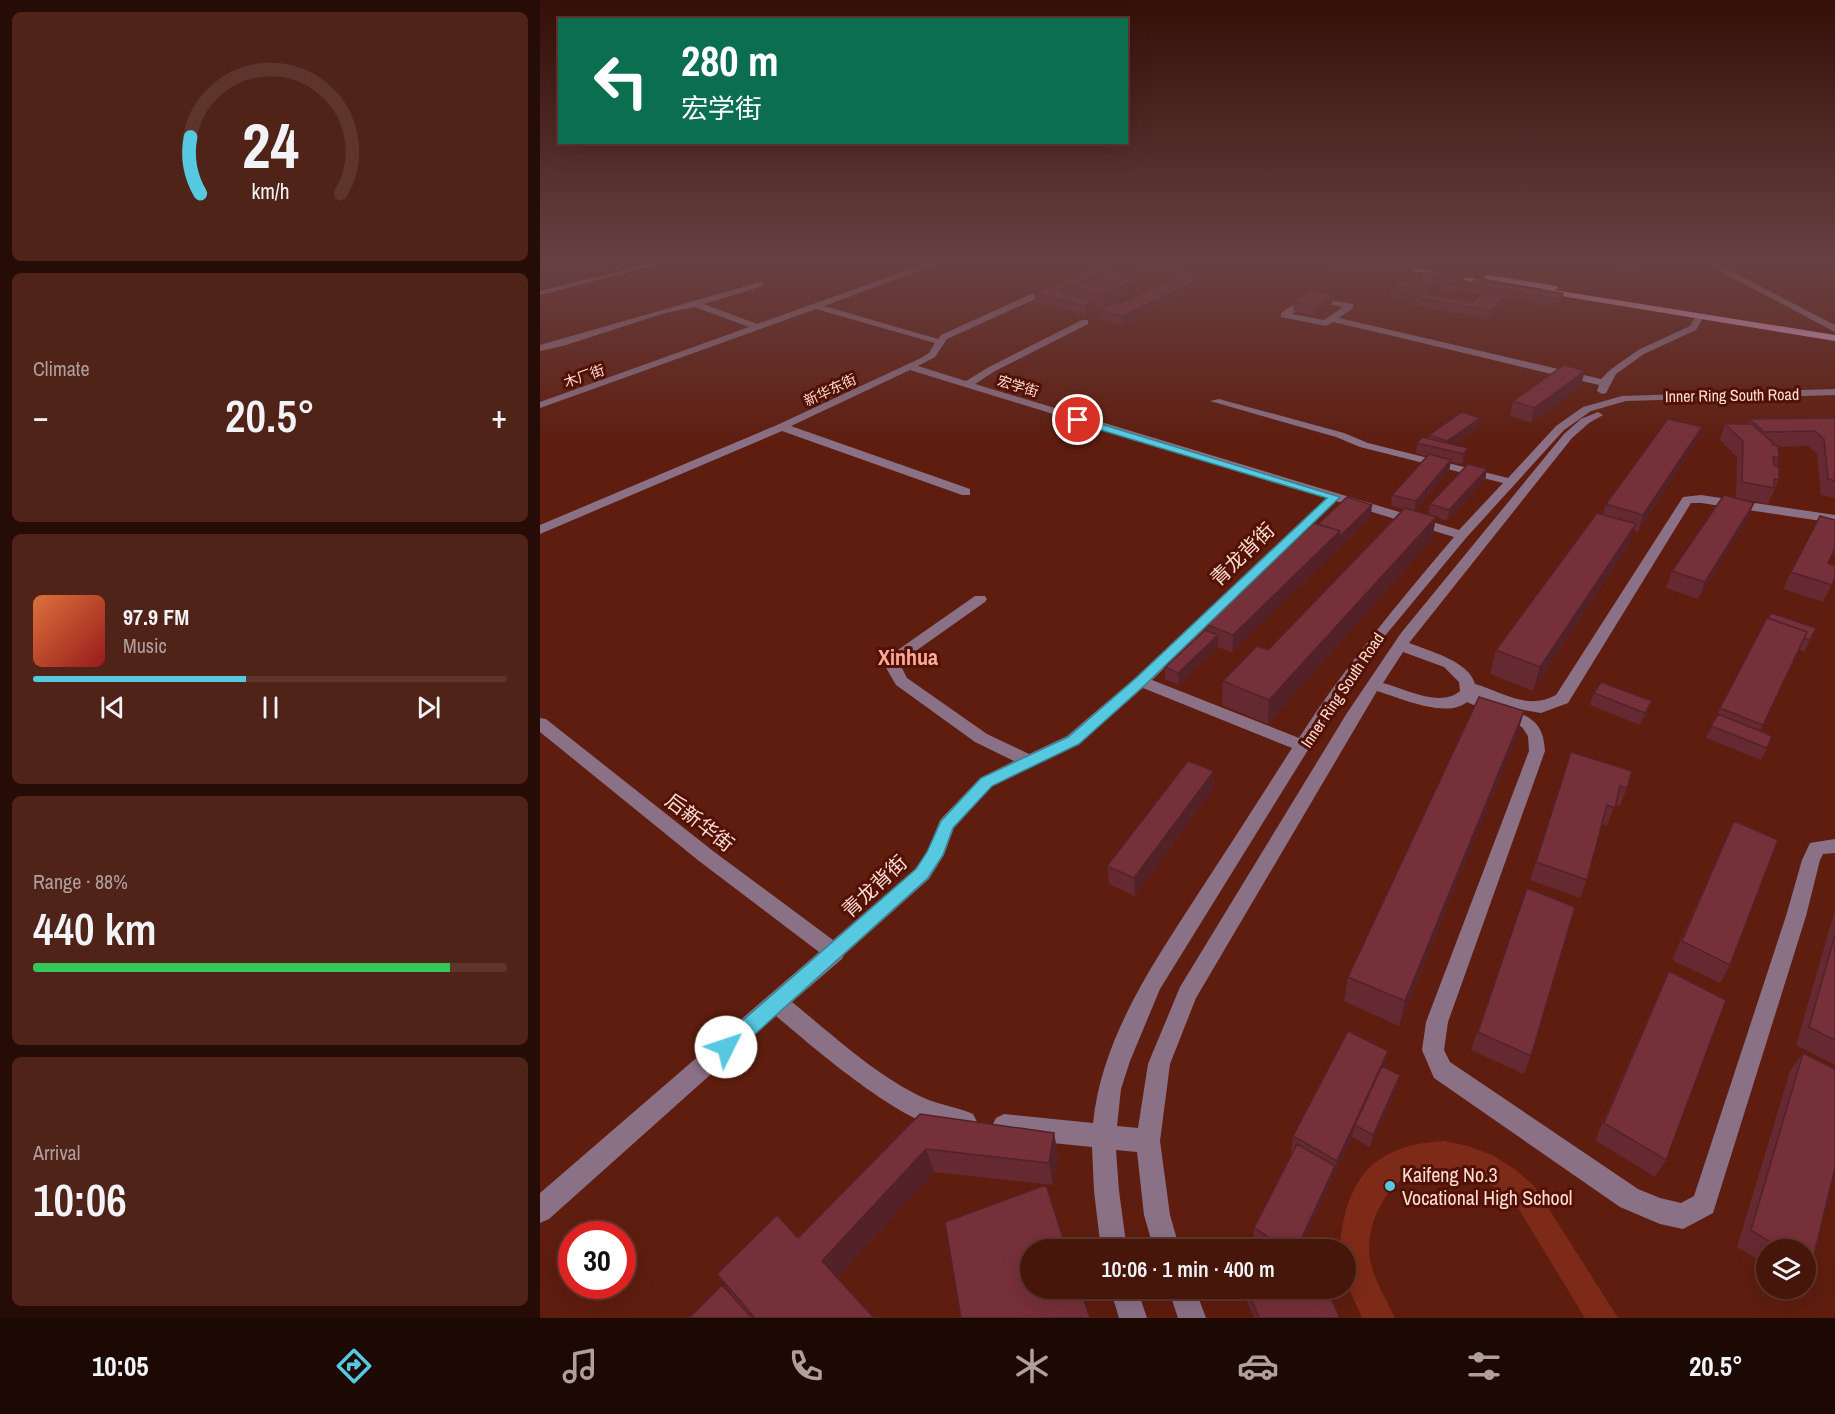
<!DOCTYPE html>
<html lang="en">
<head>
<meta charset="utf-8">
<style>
  :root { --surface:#46160b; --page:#502319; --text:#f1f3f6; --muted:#b09f9d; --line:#5e352c; --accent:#56c9e1 }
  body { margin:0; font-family:"Archivo Narrow","Noto Sans SC",sans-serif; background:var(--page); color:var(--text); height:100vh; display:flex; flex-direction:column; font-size:22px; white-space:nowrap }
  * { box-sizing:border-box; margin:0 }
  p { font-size:20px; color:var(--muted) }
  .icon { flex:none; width:33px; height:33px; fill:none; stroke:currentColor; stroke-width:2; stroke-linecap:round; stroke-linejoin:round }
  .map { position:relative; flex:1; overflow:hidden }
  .details { display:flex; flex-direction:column; gap:12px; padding:12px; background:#260c06; width:540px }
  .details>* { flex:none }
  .banner { position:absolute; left:18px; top:18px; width:570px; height:126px; border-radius:0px; box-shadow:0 6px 24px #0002,0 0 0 2px var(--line); background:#0b6e4f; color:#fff; overflow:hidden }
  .tools { position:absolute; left:1216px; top:1239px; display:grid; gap:12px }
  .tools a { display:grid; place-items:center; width:60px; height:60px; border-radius:50%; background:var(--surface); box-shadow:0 6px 24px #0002,0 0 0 2px var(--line); font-size:30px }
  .speed { position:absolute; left:18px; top:1221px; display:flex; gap:12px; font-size:30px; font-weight:700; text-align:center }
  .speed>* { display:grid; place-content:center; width:78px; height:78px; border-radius:50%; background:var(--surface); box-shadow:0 6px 24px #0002,0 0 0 2px var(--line); line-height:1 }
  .speed .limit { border:9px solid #d22; background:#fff; color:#111 }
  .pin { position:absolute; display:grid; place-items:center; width:51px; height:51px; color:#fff; margin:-26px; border:3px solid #fff; border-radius:50%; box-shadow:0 2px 6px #0007 }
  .me { position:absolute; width:66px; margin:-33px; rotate:49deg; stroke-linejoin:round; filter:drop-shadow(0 0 4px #0008) }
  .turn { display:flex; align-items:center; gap:21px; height:126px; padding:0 24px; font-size:27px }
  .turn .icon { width:78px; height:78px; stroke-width:2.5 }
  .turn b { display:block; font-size:42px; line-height:51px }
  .big { font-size:45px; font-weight:600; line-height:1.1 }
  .details .widget { flex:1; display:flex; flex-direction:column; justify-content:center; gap:9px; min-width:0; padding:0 21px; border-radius:9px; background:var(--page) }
  .details .dial { align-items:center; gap:0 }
  .dial svg { height:156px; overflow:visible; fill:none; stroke:var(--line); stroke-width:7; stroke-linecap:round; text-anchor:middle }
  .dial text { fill:var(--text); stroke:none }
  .song { display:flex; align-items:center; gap:18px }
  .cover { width:72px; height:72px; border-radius:9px; background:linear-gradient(135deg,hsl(20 70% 55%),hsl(0 70% 35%)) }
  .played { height:6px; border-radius:3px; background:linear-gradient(90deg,var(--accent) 45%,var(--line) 45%) }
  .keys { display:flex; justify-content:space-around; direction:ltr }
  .heat { display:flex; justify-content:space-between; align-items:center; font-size:33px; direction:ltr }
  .charge { height:9px; border-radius:4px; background:linear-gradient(90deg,#34c759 88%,var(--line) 0) }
  .trip { position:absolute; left:480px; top:1239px; width:336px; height:60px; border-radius:30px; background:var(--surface); box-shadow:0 6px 24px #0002,0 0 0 2px var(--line); font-weight:600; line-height:60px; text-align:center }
  .dock { display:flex; height:96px; justify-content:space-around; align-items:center; background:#1c0904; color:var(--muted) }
  .dock .icon { width:42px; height:42px }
  .dock .current { color:var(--accent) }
  .dock b { font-size:27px; color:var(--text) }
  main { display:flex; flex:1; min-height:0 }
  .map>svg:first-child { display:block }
  .green { fill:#7e2a18 }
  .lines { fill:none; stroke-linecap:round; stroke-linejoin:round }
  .minor { fill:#8b7186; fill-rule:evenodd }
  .major { fill:#e1abd6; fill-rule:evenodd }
  .wall { fill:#652932 }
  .shaded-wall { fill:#532229 }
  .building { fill:#76303a; stroke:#532229; stroke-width:1.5 }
  .route { fill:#56c9e1; stroke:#388392; stroke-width:1.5 }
  .poi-dot { fill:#56c9e1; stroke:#521104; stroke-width:2 }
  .labels { text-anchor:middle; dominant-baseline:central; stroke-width:6; stroke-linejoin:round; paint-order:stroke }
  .far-street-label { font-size:14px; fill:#feddd5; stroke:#521104 }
  .street-label { font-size:16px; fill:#feddd5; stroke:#521104 }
  .near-street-label { font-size:20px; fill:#feddd5; stroke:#521104 }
  .near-poi-label { font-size:20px; fill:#feddd5; stroke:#521104; text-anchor:start }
  .district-label { font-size:22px; font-weight:bold; fill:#fbab99; stroke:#521104 }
</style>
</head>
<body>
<main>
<section class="details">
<div class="widget dial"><svg viewBox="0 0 100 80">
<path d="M14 69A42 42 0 1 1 86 69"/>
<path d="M14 69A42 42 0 0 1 9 40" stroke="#56c9e1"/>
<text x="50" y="56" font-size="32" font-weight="700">24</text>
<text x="50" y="72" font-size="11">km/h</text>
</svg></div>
<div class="widget"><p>Climate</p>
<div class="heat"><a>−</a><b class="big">20.5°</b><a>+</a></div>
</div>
<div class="widget">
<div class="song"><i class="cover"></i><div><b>97.9 FM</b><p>Music</p></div></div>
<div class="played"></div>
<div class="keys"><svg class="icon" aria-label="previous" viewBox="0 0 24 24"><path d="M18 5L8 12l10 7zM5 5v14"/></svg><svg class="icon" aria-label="pause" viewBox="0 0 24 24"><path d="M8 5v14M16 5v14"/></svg><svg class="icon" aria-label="next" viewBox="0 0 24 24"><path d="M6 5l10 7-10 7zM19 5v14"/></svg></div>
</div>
<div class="widget"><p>Range · 88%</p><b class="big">440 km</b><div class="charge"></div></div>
<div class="widget"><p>Arrival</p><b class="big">10:06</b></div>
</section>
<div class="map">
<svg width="1295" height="1318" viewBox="0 0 1295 1318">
  <rect width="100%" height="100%" fill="#5e1d0f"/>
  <path class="green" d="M905,1141L928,1146L952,1155L975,1169L995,1187L1078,1318H1045L975,1203C940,1170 873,1149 843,1201C834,1216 829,1232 829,1249C830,1274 845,1296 855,1318H822L806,1281V1250L800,1249V1247C806,1178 834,1144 905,1141Z"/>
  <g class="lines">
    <path class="minor" d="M119,261H132L0,295V291Z
      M394,261H405L284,306L398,339L401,335L509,286H515V290L407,339L395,357L378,366L426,381L449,367L542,320H548V324L455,371L435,384L919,530L963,483L820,447L796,437L670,401L679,399L804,433L828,443L968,478L1016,426L1043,407L1082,396L1295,389V395L1086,401L1051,411L1024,430L926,538L844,637L802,695L620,989L590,1061L581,1089L577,1126L598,1128L608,1064L640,987L807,713L861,633L1024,434L1041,419L1058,412L1063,415L1049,423L1032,438L869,643C889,651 929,661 935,684C963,692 988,711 1016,695L1143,497L1161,495L1295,515V523L1161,503H1151L1028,703L1001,713L966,707C991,718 1003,721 1005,751L908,1022L904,1050L910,1062L1098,1189L1120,1198L1141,1203L1154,1196L1246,916L1262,860L1270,843L1295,839V853L1283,854L1280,860L1266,916L1173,1213L1143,1229L1120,1224L1080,1207L894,1078L882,1050L886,1022L989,751L988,736L982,727L927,702C907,719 860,698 837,691L656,998L630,1064L620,1141L630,1215L640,1250H614L604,1215L597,1152L576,1150L579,1191L587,1250H561L554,1191L552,1147L464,1138L456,1134L452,1126L456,1118L464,1114L553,1123C562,1037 613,964 658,894C690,845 721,797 752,748L603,688L539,744L452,786L414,828L404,855L389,879L304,955L302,959L252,1002C294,1036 335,1075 384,1098C400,1105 417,1107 433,1114L437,1122L433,1130C387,1149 271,1045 236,1016L9,1219L0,1223V1193L279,952L159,861L0,732V718L6,719L173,851L293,940L375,869L387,852L400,820L440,778L474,761L435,742L356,685L345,666L352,654L435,596H445L447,599L445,602L363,660L361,666L367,678L447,734L489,754L527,736L596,677L786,498L370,370L251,426L430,489V495H422L242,431L0,534V525L237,425L381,358L389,353L395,343L276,309L0,408V402L209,327L155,307L125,313L23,346L0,351V345L220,282H223V286L164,304L217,324ZM796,501L914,537C859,602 805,666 759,738L612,680ZM863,652L904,667L919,682L920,691C901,708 865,689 843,683Z
      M574,261H585L551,276L544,274Z
      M1161,261H1171L1295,325V332Z
      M767,296L813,304V308L799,318L1061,379L1070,370L1098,350L1150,326L1157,314L1164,316L1156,330L1104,354L1076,374L1066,393L1062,394L1057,391L1059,385C970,365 882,342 793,322L786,326L741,317V313ZM771,301L803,307L784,320L752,314Z
      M570,1288H597L607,1318H579Z
      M628,1288H655L666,1318H638Z"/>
    <path class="major" d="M816,261H834L963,284L959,286Z
      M948,275L1017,286L1018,288L1014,290L1295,335V341L1003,293L999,291L1003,289L945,279L944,277Z"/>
  </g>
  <path class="wall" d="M590,261H609L666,284L582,325L559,319V310L579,304L630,280L591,269Z
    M768,261H822L873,269L872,277L867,281L876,283V285L887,272L924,277L923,285L916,294L903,292L904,287L894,285L886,294L932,302L940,295L929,293L930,285L1023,293L1021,302L1018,307L964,299L963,304L949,319L874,306L875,297L878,295L874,294V292L866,301L850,298L851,290L860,281L767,264Z
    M1080,261H1105L1092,281L1072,278L1074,269Z
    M1115,261H1150L1146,268L1114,263Z
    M575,273L598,291L563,308L556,306V310L545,315L495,302L494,293Z
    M793,295L792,303L775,316L753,311V302Z
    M1041,385L991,423L970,416L973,401Z
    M940,418L938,428L915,445L928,448L926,458L922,464L911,462L909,471L875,511L888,515L890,504L947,469L945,480L907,521L896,517L892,539L728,724L682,705L683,681L728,650L863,509L851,506L852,495L887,456L876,453L877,443L889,439V435Z
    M1295,418V498L1281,495L1277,454L1268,446L1239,447V458L1236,467L1239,480L1232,496H1231L1228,504L1197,498L1214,503L1207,520L1158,599L1126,588L1132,571L1196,498L1197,457L1180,440L1185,424H1208L1210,419Z
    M1162,427L1156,442L1098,532L1093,530L1088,546L993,691L950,674L956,650L1063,514L1066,504Z
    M831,516L692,653L678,647L639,685L625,679V667L665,630V624L778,524Z
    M1295,520V554L1293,553L1288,563L1295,578L1283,602L1243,589L1251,572Z
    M1276,628L1264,652L1258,649L1220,731L1227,748L1221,760L1166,738L1180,708Z
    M1054,693L1112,701L1107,713L1100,725L1050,705Z
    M984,711L977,735L859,1026L804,1001L808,977Z
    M1031,752L1087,788L1080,806L1075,805L1067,826L1062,824L1047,880L1040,898L990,880Z
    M674,771L673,789L595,896L569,884L567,866Z
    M1194,821L1190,965L1180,983L1132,960L1185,840Z
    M987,888L991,1056L984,1074L931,1050Z
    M1295,910V1065L1256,1045Z
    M1129,971L1126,1160L1115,1177L1055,1140L1120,990Z
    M848,1051L844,1067L860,1075L857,1087L830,1147L812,1137L759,1250H730L713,1239L714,1228L752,1154L751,1153L753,1136Z
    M1263,1053L1271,1267L1266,1271V1250H1227V1265L1197,1247L1250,1071Z
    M380,1114L514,1133L518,1156L513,1185L394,1172L297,1278L334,1318H213L192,1295L177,1274L258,1238Z
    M708,1291L800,1318H714L707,1301Z"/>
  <path class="shaded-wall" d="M45,261H68L71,272L0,290V272Z
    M1102,261H1105L1092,281L1095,273Z
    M574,268L575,276L533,288L534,294L519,300L518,291Z
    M873,269L872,277L866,282L867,274Z
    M666,276V284L582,325V316Z
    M895,277L894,285L885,296L886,287Z
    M924,277L923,285L919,290L921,282Z
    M598,279V291L563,308L562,295Z
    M876,283L874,292L866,301L867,292Z
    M1023,293L1021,302L1018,307L1020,299Z
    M793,295L792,303L775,316L776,307Z
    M964,296L963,304L949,319L951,311Z
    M556,301V310L545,315L544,306Z
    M1045,371L1041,385L991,423L994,408Z
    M940,418L938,428L908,450H906L907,441Z
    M1162,427L1156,442L1098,532L1103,515Z
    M928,448L926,458L922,464L924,454Z
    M911,460L909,471L874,512L876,501Z
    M947,469L945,480L907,521L909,510Z
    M1214,503L1207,520L1158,599L1165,582Z
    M832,505L831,516L692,653L693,635L800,531Z
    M896,517L892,539L728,724L729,700Z
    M1096,524L1088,546L993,691L1000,667Z
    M678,635V647L639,685L638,673Z
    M1112,701L1107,713L1100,725L1105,713Z
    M984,711L977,735L859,1026L865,1001Z
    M674,771L673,789L595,896L594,878Z
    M848,1051L844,1069L815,1125L812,1137L759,1250H756L795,1166L797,1161Z
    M860,1075L857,1087L830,1147L833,1135Z
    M514,1133L518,1156L513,1185L509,1163Z
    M386,1149L394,1172L294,1282L282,1261Z"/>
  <path class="building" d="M0,261H45L0,272Z
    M592,261H609L666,276L582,316L559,310L576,303L579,304L641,274Z
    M795,261H822L873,269L867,274Z
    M1080,261H1102L1095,273L1074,269Z
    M563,265L574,268L518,291L556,301L544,306L494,293Z
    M569,272L598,279L562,295L533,288Z
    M887,272L924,277L921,282L895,277L886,287L875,286Z
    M860,280L876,283L867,292L851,290Z
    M935,280L1023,293L1020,299L930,285Z
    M906,284L920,286L917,290L903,288Z
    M771,290L793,295L776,307L753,302Z
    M942,292L964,296L951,311L875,297L879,293L932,302Z
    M1024,365L1045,371L994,408L973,401Z
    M922,412L940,418L907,441L889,435Z
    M1295,418V481L1288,479L1284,439L1275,431L1224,432L1210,419Z
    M1128,419L1162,427L1103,515L1066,504Z
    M1185,424H1212L1233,443V445L1238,446L1239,458L1233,457L1234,466L1239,467V480L1234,479V488L1202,482L1203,441Z
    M882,437L928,448L924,454L877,443Z
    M889,454L911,460L876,501L852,495Z
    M928,464L947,469L909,510L890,504Z
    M1184,495L1214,503L1165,582L1132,571Z
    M807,497L832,505L799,537L800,531L778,524Z
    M865,508L896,517L729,700L683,681L717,646L728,650Z
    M1057,513L1096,524L1000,667L956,650Z
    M1280,516L1295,520V548L1288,563L1295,566V578L1292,585L1251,572Z
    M774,523L800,531L693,635L665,624Z
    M1231,613L1276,628L1270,640L1264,638L1267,632L1228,618Z
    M1227,618L1267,632L1223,725L1180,708Z
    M665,630L678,635L638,673L625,667Z
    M1061,682L1112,701L1105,713L1054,693Z
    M939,697L984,711L865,1001L808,977Z
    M1178,714L1232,736L1227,748L1171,726Z
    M1031,752L1092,771L1087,788L1080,786L1075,808L1067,805L1047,880L996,862Z
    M648,761L674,771L594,878L567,866Z
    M1194,821L1238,840L1190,965L1142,941Z
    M987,888L1035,907L991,1056L938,1032Z
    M1295,935V1040L1269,1027Z
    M1129,971L1186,1000L1126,1160L1064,1123Z
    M808,1031L848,1051L797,1161L753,1136Z
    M1263,1053L1295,1069V1168L1271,1267L1266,1264V1250H1243L1211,1230Z
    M842,1066L860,1075L833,1135L815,1125Z
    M380,1114L514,1133L509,1163L386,1149L282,1261L334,1318H215L177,1274L237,1215L258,1238Z
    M757,1144L795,1166L756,1250H749L714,1228Z
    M506,1185L527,1250H490V1288H540L550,1318H421L405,1222Z
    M182,1285L212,1318H149Z
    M713,1288H786L800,1318H719L708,1291Z"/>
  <linearGradient id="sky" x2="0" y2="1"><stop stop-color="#341008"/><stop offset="0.59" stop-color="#684042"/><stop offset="1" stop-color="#684042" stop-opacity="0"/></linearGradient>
  <rect width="1295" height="445" fill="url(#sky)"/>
  <path class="route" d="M534,418H541L800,497L606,684L539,744L452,786L413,828L403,855L388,878L193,1054L186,1057L179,1054L176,1047L179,1041L376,869L387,852L401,821L441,778L528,737L596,678L787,498L534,422Z"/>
  <circle class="poi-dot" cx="850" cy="1186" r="6"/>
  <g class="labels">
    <g class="far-street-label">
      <text transform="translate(44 376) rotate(-19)">木厂街</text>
      <text transform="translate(478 386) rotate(17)">宏学街</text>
      <text transform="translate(290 390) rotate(-25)">新华东街</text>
    </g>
    <g class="street-label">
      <text transform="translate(1192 395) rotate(-1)">Inner Ring South Road</text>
      <text transform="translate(802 690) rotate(-56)">Inner Ring South Road</text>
    </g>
    <g class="near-street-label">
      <text transform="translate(702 554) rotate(-44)">青龙背街</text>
      <text transform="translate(160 822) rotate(38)">后新华街</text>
      <text transform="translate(334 886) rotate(-43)">青龙背街</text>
    </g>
    <g class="near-poi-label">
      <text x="862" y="1174">Kaifeng No.3<tspan x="862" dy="23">Vocational High School</tspan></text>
    </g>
    <g class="district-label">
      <text x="368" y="657">Xinhua</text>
    </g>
  </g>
</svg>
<div class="tools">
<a><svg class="icon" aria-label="layers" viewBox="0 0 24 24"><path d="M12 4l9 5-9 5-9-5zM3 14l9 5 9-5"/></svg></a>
</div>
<div class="speed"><div class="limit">30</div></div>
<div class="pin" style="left:538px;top:420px;background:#d93025"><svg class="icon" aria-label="arrive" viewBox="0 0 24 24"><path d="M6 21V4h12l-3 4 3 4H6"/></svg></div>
<svg class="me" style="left:186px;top:1047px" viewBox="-20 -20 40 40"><circle r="19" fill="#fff"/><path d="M0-13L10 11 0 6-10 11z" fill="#56c9e1"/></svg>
<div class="trip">10:06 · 1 min · 400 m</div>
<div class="banner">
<div class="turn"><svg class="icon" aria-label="left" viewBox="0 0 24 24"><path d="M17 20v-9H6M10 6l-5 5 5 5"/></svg><div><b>280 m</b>宏学街</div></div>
</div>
</div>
</main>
<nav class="dock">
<b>10:05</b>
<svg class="icon current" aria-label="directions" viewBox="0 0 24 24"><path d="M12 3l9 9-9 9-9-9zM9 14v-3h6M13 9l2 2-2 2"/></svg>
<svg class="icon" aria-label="music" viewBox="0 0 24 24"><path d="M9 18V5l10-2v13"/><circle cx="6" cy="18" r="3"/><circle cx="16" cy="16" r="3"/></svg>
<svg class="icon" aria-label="phone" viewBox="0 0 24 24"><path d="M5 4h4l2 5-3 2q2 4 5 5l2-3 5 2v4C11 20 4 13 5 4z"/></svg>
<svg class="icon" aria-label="climate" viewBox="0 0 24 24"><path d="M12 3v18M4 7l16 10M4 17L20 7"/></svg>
<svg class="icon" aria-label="car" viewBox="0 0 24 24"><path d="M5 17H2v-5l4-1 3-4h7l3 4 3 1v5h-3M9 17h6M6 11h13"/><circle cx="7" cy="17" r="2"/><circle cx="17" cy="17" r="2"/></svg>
<svg class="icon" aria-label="filters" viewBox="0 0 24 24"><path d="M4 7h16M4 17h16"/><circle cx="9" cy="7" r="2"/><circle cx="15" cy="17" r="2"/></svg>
<b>20.5°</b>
</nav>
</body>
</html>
